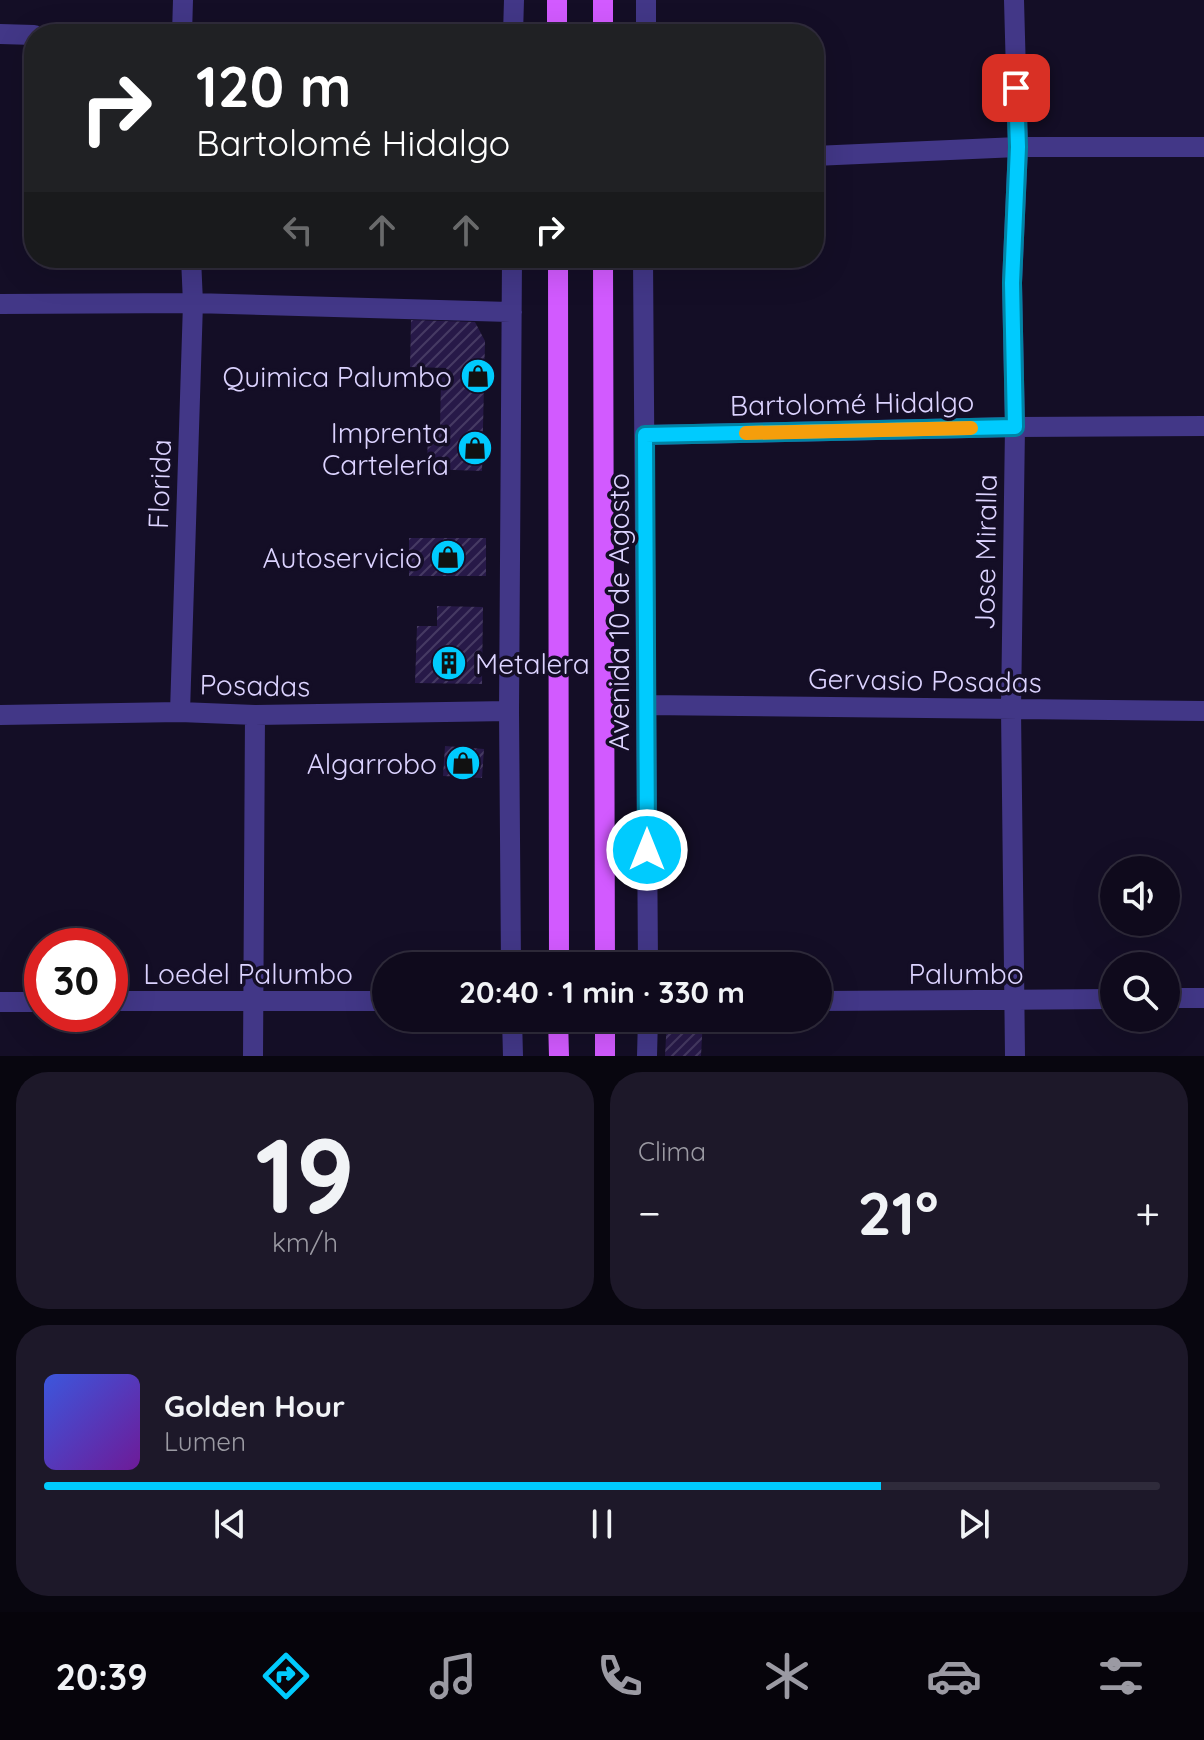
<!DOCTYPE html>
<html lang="es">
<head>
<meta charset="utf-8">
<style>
  :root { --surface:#0f0a1c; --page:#1d1829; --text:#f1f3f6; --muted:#9b9aa3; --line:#2f2b3b; --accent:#00cbfe }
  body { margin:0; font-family:Quicksand,sans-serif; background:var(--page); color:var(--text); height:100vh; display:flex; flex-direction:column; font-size:30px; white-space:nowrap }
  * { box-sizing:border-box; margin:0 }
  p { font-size:26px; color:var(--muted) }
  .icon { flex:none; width:44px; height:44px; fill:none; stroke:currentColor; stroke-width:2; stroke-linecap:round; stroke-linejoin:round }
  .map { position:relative; height:1056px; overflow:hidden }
  .sheet { display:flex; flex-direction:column; gap:16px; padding:16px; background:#08060f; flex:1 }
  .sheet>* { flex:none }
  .banner { position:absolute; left:24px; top:24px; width:800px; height:244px; border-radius:32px; box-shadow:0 8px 32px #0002,0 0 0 2px var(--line); background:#202124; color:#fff; overflow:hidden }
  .buttons { position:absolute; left:1100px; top:856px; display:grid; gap:16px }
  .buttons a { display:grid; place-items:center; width:80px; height:80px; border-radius:50%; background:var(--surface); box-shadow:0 8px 32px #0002,0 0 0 2px var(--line); font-size:40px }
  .speed { position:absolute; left:24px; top:928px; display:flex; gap:16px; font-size:40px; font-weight:700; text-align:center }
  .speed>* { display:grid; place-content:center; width:104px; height:104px; border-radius:50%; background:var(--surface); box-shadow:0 8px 32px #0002,0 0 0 2px var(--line); line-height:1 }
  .speed .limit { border:12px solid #d22; background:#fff; color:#111 }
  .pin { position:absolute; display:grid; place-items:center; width:68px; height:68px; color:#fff; margin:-34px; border-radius:16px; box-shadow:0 4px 12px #0006 }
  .me { position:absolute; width:88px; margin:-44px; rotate:0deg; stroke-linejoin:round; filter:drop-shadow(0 0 6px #0008) }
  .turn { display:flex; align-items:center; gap:28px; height:168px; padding:0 40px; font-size:36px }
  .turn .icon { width:104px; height:104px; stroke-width:2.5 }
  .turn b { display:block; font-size:56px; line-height:68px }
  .lanes { display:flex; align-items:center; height:76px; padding:0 40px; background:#0003; justify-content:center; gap:40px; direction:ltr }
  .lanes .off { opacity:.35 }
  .big { font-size:60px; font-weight:800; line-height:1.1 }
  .sheet .widget { flex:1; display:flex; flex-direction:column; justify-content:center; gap:12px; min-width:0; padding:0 28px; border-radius:32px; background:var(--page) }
  .sheet .dial { align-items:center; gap:0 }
  .dial b { font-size:104px; line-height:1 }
  .song { display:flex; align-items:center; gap:24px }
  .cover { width:96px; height:96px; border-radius:12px; background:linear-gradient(135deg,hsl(230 70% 55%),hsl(280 70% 35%)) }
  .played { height:8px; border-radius:4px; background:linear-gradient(90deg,var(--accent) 75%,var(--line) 75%) }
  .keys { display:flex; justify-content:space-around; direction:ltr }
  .heat { display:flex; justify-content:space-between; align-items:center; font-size:44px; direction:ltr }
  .sheet .tiles { flex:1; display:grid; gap:16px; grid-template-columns:1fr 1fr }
  .widget:last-child { grid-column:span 2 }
  .trip { position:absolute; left:372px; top:952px; width:460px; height:80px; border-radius:40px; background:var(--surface); box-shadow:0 8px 32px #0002,0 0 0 2px var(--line); font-weight:800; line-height:80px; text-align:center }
  .tabs { display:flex; height:128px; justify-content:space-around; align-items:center; background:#06040b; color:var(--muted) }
  .tabs .icon { width:56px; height:56px }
  .tabs .current { color:var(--accent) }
  .tabs b { font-size:36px; color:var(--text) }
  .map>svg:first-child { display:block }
  .building { fill:url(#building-hatch) }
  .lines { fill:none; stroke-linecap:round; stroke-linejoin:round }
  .street { stroke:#423787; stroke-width:20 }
  .primary { stroke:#d25aff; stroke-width:20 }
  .route-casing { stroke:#0084a5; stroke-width:20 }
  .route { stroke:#00cbfe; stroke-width:14 }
  .slow { stroke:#f59e0b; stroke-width:14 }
  .labels { text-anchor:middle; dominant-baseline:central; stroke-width:7; stroke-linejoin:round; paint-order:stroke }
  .poi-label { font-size:28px; fill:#dcd3ff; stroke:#140e26; text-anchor:end }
  .street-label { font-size:28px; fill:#dcd3ff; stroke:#140e26 }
</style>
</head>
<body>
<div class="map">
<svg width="1204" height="1056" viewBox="0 0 1204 1056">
  <defs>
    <pattern id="building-hatch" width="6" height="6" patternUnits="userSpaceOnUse" patternTransform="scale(2)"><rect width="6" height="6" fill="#271948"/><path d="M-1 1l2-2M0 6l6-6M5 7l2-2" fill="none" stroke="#463a63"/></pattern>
  </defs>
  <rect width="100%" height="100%" fill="#140e26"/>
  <path class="building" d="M411,320L475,322L485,341L482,471L427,469L428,426L440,427L441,378L447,375L446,368L410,367Z
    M409,538H486V576H409Z
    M437,606L483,607L482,684L415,683L417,626H437Z
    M445,746L484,749L482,778L443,776Z
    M667,1018L703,1019L701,1056H665Z"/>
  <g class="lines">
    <path class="street" d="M1014,0L1018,147L1012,283L1015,427L1011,709L1015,1056
      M0,34L34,35
      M182,34L183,0
      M513,34L514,0
      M646,34V0
      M814,156L1018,147H1204
      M643,258L648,966
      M0,304L193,303L512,312
      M645,435L1015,427L1204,426
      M646,705L1204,711
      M180,712L193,303L191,258
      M0,715L180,712L255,715L509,711
      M511,966L509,711L512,258
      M1166,998H1204
      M110,1001H386
      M818,1001L1114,999
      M0,1002H42
      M512,1018L513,1056
      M253,1056L255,715
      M647,1056L648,1018"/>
    <path class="primary" d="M557,0V34
      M603,0V34
      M558,258L559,966
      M603,258L605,966
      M558,1018L559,1056
      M605,1056V1018"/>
  </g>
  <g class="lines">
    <g class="route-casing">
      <path id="route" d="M647,850L645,435L1015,427L1012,283L1018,147L1016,88"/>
    </g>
    <use href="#route" class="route"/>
    <path class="slow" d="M746,433L971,428"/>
  </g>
  <defs>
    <g id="shop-disc" transform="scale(1.8)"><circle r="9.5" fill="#00cbfe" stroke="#140e26"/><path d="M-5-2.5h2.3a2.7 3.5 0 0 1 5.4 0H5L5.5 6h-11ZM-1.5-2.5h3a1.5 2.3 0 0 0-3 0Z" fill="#111"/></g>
    <g id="building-disc" transform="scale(1.8)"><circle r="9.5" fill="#00cbfe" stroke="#140e26"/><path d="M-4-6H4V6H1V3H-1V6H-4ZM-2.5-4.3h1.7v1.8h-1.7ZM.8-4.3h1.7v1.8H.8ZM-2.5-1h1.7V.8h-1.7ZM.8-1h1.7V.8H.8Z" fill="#111"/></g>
  </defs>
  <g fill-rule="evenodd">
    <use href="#shop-disc" x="478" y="376"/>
    <use href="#shop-disc" x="475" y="448"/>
    <use href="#shop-disc" x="448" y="557"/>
    <use href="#building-disc" x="449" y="663"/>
    <use href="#shop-disc" x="463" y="763"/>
  </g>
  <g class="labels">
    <g class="poi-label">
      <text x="452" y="376">Quimica Palumbo</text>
      <text x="449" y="432">Imprenta<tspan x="449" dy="32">Cartelería</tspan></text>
      <text x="422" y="557">Autoservicio</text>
      <text x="475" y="663" text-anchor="start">Metalera</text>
      <text x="437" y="763">Algarrobo</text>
    </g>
    <g class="street-label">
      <text transform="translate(852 403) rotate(-1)">Bartolomé Hidalgo</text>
      <text transform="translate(159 484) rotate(-88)">Florida</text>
      <text transform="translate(985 552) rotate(-89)">Jose Miralla</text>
      <text transform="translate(618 612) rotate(-90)">Avenida 10 de Agosto</text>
      <text transform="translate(925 680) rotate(1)">Gervasio Posadas</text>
      <text transform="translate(255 685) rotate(1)">Posadas</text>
      <text x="248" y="973">Loedel Palumbo</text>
      <text x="966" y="973">Palumbo</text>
    </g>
  </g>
</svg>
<div class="buttons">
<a><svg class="icon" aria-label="sound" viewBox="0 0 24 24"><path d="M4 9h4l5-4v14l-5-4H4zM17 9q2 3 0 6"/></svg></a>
<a><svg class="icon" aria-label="search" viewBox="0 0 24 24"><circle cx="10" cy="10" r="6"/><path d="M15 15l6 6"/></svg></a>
</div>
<div class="speed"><div class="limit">30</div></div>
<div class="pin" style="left:1016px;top:88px;background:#d93025"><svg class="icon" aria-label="arrive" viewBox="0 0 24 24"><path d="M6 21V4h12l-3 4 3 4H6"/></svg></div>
<svg class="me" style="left:647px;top:850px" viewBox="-20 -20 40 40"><circle r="17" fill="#00cbfe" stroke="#fff" stroke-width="3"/><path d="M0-11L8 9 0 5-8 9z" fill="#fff"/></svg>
<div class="trip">20:40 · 1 min · 330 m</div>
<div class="banner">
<div class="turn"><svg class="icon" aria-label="right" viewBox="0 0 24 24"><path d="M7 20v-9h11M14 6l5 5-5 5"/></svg><div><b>120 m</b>Bartolomé Hidalgo</div></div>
<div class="lanes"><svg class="icon off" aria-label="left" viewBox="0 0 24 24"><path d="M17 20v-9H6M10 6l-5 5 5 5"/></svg><svg class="icon off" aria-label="ahead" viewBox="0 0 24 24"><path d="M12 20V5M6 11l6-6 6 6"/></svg><svg class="icon off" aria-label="ahead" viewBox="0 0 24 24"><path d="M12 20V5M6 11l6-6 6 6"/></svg><svg class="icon" aria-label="right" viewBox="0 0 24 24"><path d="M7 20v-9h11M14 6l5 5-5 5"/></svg></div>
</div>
</div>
<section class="sheet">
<div class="tiles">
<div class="widget dial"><b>19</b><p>km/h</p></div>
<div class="widget"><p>Clima</p>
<div class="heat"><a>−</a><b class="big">21°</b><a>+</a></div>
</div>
<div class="widget">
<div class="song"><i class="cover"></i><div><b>Golden Hour</b><p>Lumen</p></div></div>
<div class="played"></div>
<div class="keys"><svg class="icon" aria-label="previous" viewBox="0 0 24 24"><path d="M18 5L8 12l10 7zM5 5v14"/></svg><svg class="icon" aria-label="pause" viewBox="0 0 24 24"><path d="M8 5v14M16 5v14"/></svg><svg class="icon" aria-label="next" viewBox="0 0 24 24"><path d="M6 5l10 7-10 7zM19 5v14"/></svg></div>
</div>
</div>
</section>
<nav class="tabs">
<b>20:39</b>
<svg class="icon current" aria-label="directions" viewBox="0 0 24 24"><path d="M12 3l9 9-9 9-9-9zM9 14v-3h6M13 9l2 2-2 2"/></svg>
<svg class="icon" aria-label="music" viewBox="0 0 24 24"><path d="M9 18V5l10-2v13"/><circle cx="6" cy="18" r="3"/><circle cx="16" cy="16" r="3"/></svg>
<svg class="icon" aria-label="phone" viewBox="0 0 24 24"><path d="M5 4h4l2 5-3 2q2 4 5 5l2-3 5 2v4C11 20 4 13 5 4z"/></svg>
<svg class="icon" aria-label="climate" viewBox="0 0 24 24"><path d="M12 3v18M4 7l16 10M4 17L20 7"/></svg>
<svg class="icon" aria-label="car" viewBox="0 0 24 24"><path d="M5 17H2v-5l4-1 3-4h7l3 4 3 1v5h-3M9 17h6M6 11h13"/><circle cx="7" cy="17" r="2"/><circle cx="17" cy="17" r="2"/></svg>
<svg class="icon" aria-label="filters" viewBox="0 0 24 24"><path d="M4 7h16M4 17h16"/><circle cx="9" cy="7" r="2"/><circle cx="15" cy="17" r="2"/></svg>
</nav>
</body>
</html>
